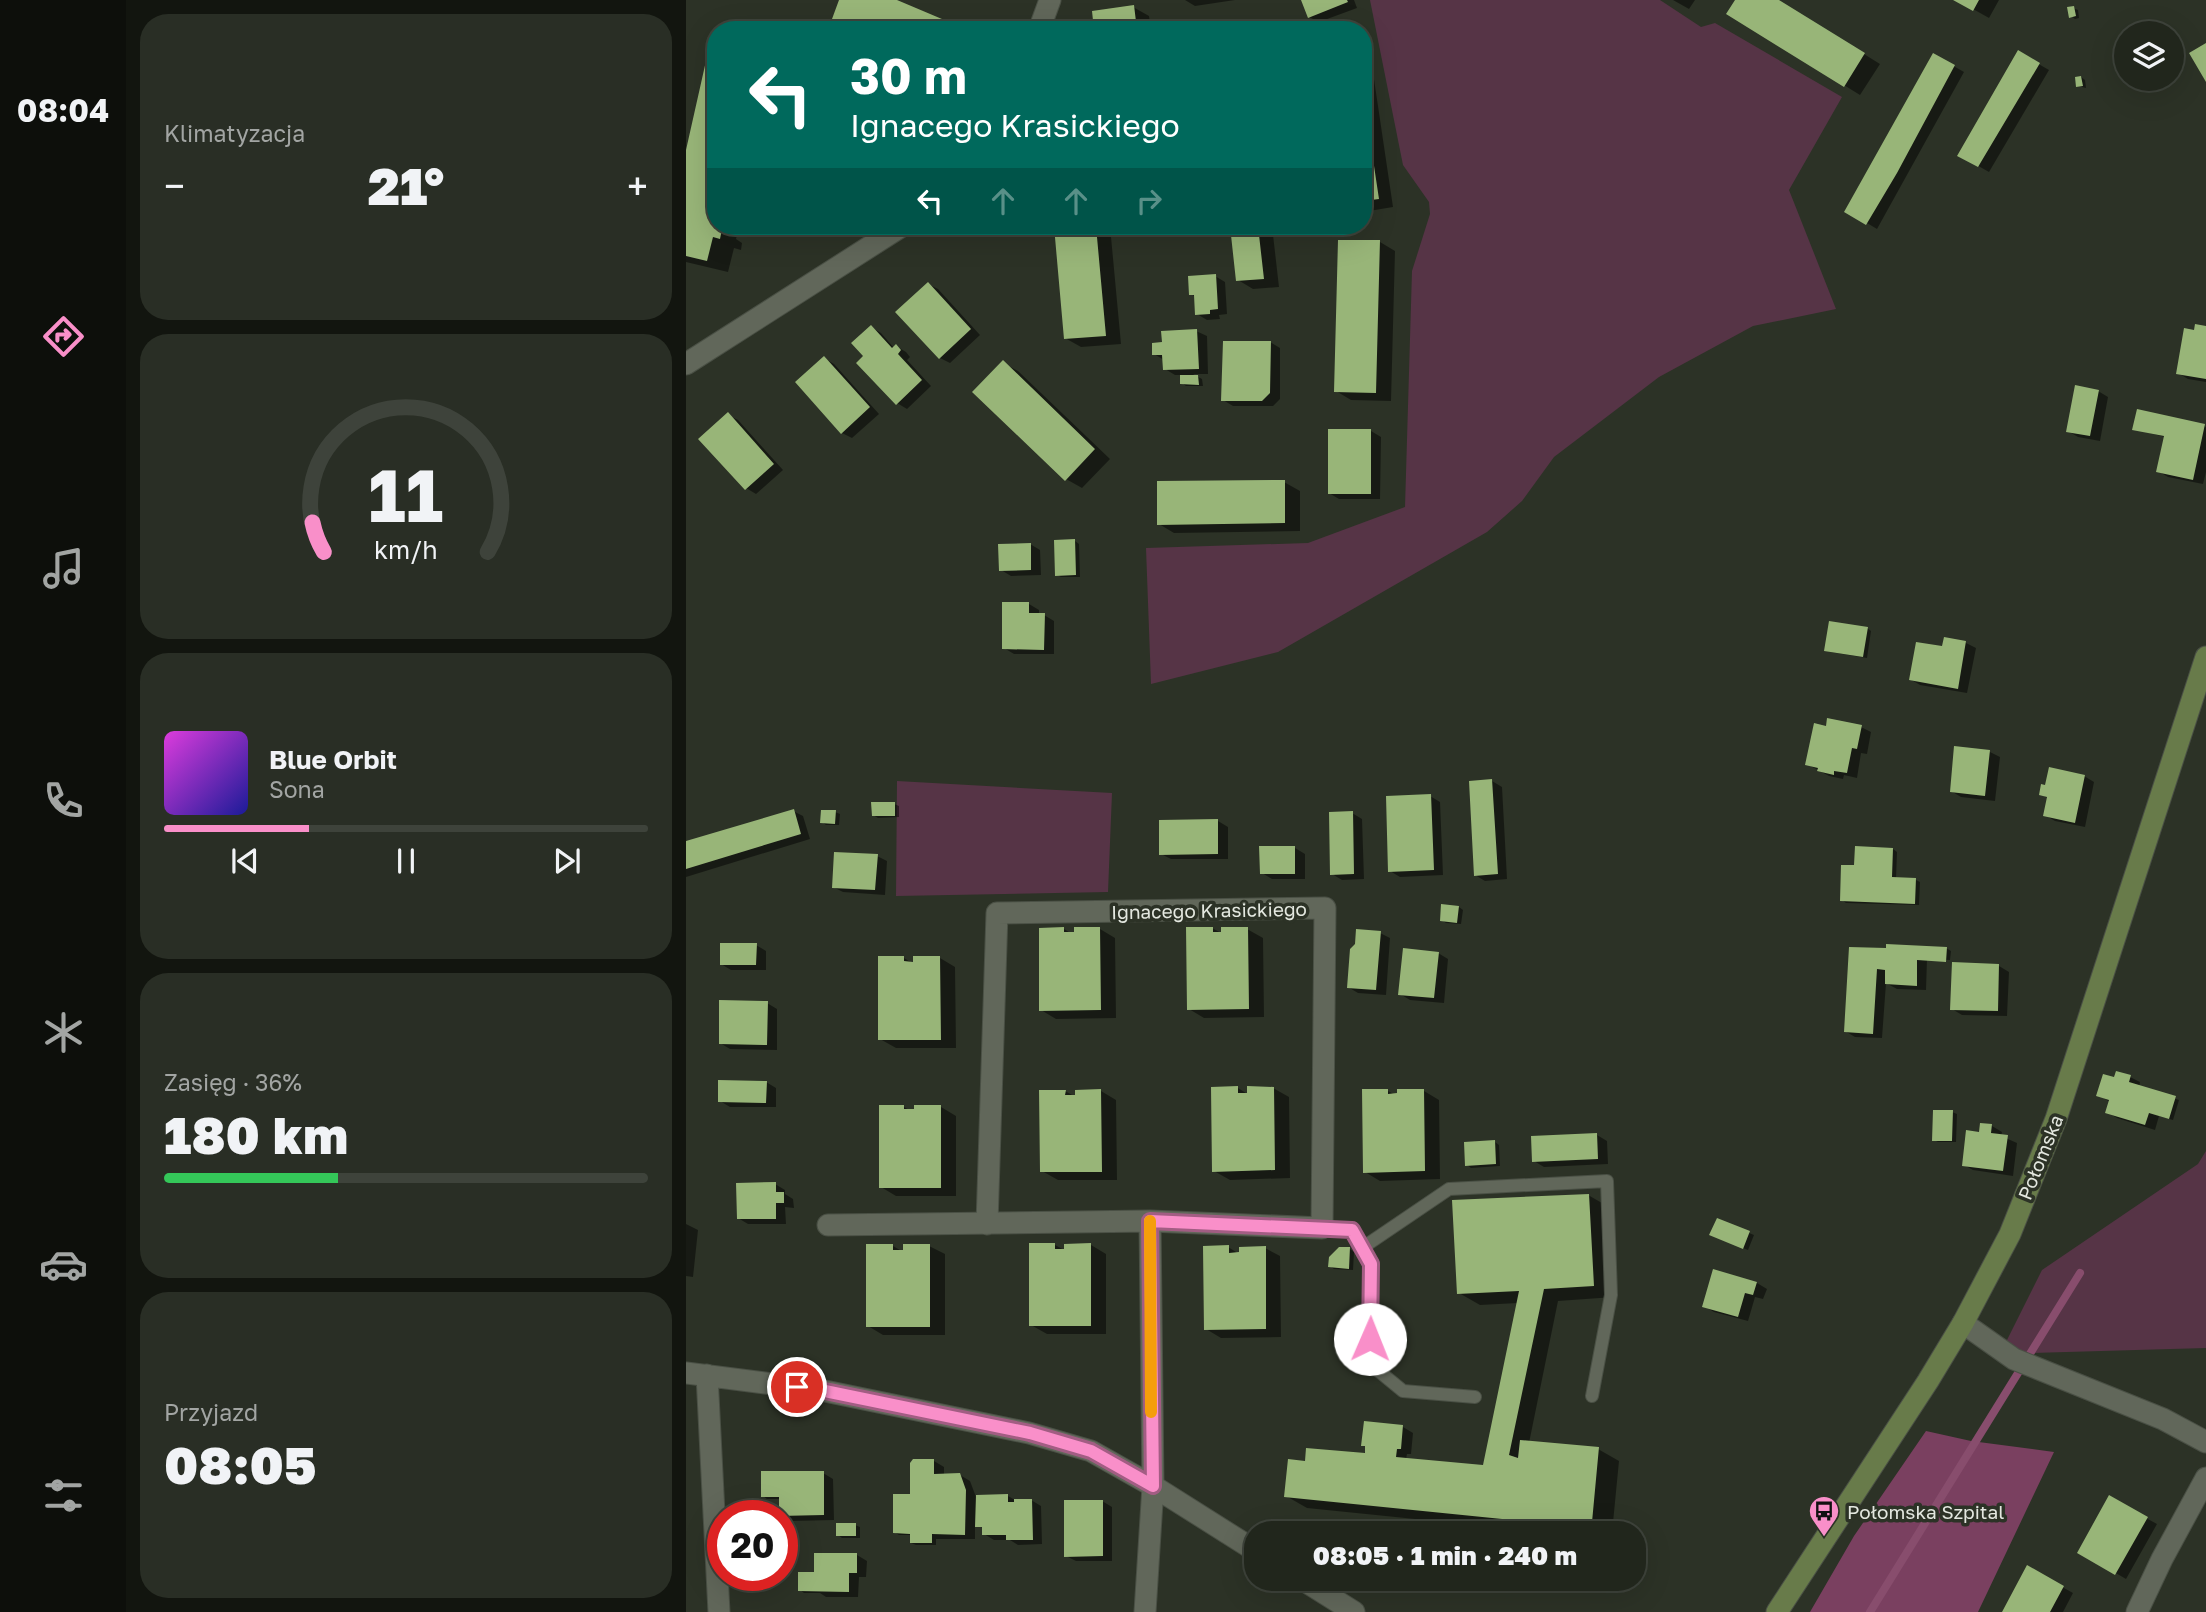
<!DOCTYPE html>
<html lang="pl">
<head>
<meta charset="utf-8">
<style>
  :root { --surface:#21261c; --page:#292e25; --text:#f1f3f6; --muted:#a2a5a3; --line:#3e433b; --accent:#f98fc9 }
  body { margin:0; font-family:"Golos Text",sans-serif; background:var(--page); color:var(--text); height:100vh; display:flex; flex-direction:column; font-size:26px; white-space:nowrap }
  * { box-sizing:border-box; margin:0 }
  p { font-size:23px; color:var(--muted) }
  .icon { flex:none; width:38px; height:38px; fill:none; stroke:currentColor; stroke-width:2; stroke-linecap:round; stroke-linejoin:round }
  .map { position:relative; flex:1; overflow:hidden }
  .drawer { display:flex; flex-direction:column; gap:14px; padding:14px; background:#12150f; width:560px }
  .drawer>* { flex:none }
  .hud { position:absolute; left:21px; top:21px; width:665px; height:214px; border-radius:28px; box-shadow:0 7px 28px #0002,0 0 0 2px var(--line); background:#00695c; color:#fff; overflow:hidden }
  .tools { position:absolute; left:1428px; top:21px; display:grid; gap:14px }
  .tools a { display:grid; place-items:center; width:70px; height:70px; border-radius:50%; background:var(--surface); box-shadow:0 7px 28px #0002,0 0 0 2px var(--line); font-size:35px }
  .speed { position:absolute; left:21px; top:1500px; display:flex; gap:14px; font-size:35px; font-weight:700; text-align:center }
  .speed>* { display:grid; place-content:center; width:91px; height:91px; border-radius:50%; background:var(--surface); box-shadow:0 7px 28px #0002,0 0 0 2px var(--line); line-height:1 }
  .speed .limit { border:10px solid #d22; background:#fff; color:#111 }
  .pin { position:absolute; display:grid; place-items:center; width:60px; height:60px; color:#fff; margin:-30px; border:4px solid #fff; border-radius:50%; box-shadow:0 2px 7px #0007 }
  .me { position:absolute; width:77px; margin:-38px; rotate:1deg; stroke-linejoin:round; filter:drop-shadow(0 0 5px #0008) }
  .turn { display:flex; align-items:center; gap:24px; height:147px; padding:0 28px; font-size:32px }
  .turn .icon { width:91px; height:91px; stroke-width:2.5 }
  .turn b { display:block; font-size:49px; line-height:60px }
  .lanes { display:flex; align-items:center; height:66px; padding:0 28px; background:#0003; justify-content:center; gap:35px; direction:ltr }
  .lanes .off { opacity:.35 }
  .big { font-size:52px; font-weight:800; line-height:1.1 }
  .drawer .tile { flex:1; display:flex; flex-direction:column; justify-content:center; gap:10px; min-width:0; padding:0 24px; border-radius:28px; background:var(--page) }
  .drawer .dial { align-items:center; gap:0 }
  .dial svg { height:182px; overflow:visible; fill:none; stroke:var(--line); stroke-width:7; stroke-linecap:round; text-anchor:middle }
  .dial text { fill:var(--text); stroke:none }
  .song { display:flex; align-items:center; gap:21px }
  .cover { width:84px; height:84px; border-radius:10px; background:linear-gradient(135deg,hsl(300 70% 55%),hsl(240 70% 35%)) }
  .played { height:7px; border-radius:4px; background:linear-gradient(90deg,var(--accent) 30%,var(--line) 30%) }
  .keys { display:flex; justify-content:space-around; direction:ltr }
  .heat { display:flex; justify-content:space-between; align-items:center; font-size:38px; direction:ltr }
  .charge { height:10px; border-radius:5px; background:linear-gradient(90deg,#34c759 36%,var(--line) 0) }
  .trip { position:absolute; left:558px; top:1521px; width:402px; height:70px; border-radius:28px; background:var(--surface); box-shadow:0 7px 28px #0002,0 0 0 2px var(--line); font-weight:800; line-height:70px; text-align:center }
  main { display:flex; flex:1; min-height:0 }
  .tab-bar { display:flex; flex-direction:column; width:126px; justify-content:space-around; align-items:center; background:#0d0f0b; color:var(--muted) }
  .tab-bar .icon { width:49px; height:49px }
  .tab-bar .selected { color:var(--accent) }
  .tab-bar b { font-size:32px; color:var(--text) }
  .map>svg:first-child { display:block }
  .green { fill:#563446 }
  .forest { fill:#7a4060 }
  .shadow { fill:#0007 }
  .lines { fill:none; stroke-linecap:round; stroke-linejoin:round }
  .stream { stroke:#884d6d; stroke-width:8 }
  .building { fill:#98b578 }
  .lane-casing { stroke:#4a5045; stroke-width:14 }
  .street-casing { stroke:#4a5045; stroke-width:23 }
  .secondary-casing { stroke:#4a5045; stroke-width:23 }
  .lane { stroke:#61675a; stroke-width:12 }
  .street { stroke:#61675a; stroke-width:21 }
  .secondary { stroke:#687b4a; stroke-width:21 }
  .route-casing { stroke:#a25d83; stroke-width:18 }
  .route { stroke:#f98fc9; stroke-width:12 }
  .slow { stroke:#f59e0b; stroke-width:12 }
  .labels { text-anchor:middle; dominant-baseline:central; stroke-width:7; stroke-linejoin:round; paint-order:stroke }
  .street-label { font-size:19px; fill:#e4e8e0; stroke:#2c3226 }
  .poi-label { font-size:19px; fill:#e4e8e0; stroke:#2c3226; text-anchor:start }
</style>
</head>
<body>
<main>
<nav class="tab-bar">
<b>08:04</b>
<svg class="icon selected" aria-label="directions" viewBox="0 0 24 24"><path d="M12 3l9 9-9 9-9-9zM9 14v-3h6M13 9l2 2-2 2"/></svg>
<svg class="icon" aria-label="music" viewBox="0 0 24 24"><path d="M9 18V5l10-2v13"/><circle cx="6" cy="18" r="3"/><circle cx="16" cy="16" r="3"/></svg>
<svg class="icon" aria-label="phone" viewBox="0 0 24 24"><path d="M5 4h4l2 5-3 2q2 4 5 5l2-3 5 2v4C11 20 4 13 5 4z"/></svg>
<svg class="icon" aria-label="climate" viewBox="0 0 24 24"><path d="M12 3v18M4 7l16 10M4 17L20 7"/></svg>
<svg class="icon" aria-label="car" viewBox="0 0 24 24"><path d="M5 17H2v-5l4-1 3-4h7l3 4 3 1v5h-3M9 17h6M6 11h13"/><circle cx="7" cy="17" r="2"/><circle cx="17" cy="17" r="2"/></svg>
<svg class="icon" aria-label="filters" viewBox="0 0 24 24"><path d="M4 7h16M4 17h16"/><circle cx="9" cy="7" r="2"/><circle cx="15" cy="17" r="2"/></svg>
</nav>
<section class="drawer">
<div class="tile"><p>Klimatyzacja</p>
<div class="heat"><a>−</a><b class="big">21°</b><a>+</a></div>
</div>
<div class="tile dial"><svg viewBox="0 0 100 80">
<path d="M14 69A42 42 0 1 1 86 69"/>
<path d="M14 69A42 42 0 0 1 9 56" stroke="#f98fc9"/>
<text x="50" y="56" font-size="32" font-weight="700">11</text>
<text x="50" y="72" font-size="11">km/h</text>
</svg></div>
<div class="tile">
<div class="song"><i class="cover"></i><div><b>Blue Orbit</b><p>Sona</p></div></div>
<div class="played"></div>
<div class="keys"><svg class="icon" aria-label="previous" viewBox="0 0 24 24"><path d="M18 5L8 12l10 7zM5 5v14"/></svg><svg class="icon" aria-label="pause" viewBox="0 0 24 24"><path d="M8 5v14M16 5v14"/></svg><svg class="icon" aria-label="next" viewBox="0 0 24 24"><path d="M6 5l10 7-10 7zM19 5v14"/></svg></div>
</div>
<div class="tile"><p>Zasięg · 36%</p><b class="big">180 km</b><div class="charge"></div></div>
<div class="tile"><p>Przyjazd</p><b class="big">08:05</b></div>
</section>
<div class="map">
<svg width="1520" height="1612" viewBox="0 0 1520 1612">
  <rect width="100%" height="100%" fill="#2c3226"/>
  <path class="green" d="M684,0H974L1015,27L1029,23L1156,97L1103,190L1150,309L1067,326L973,377L868,457L836,501L801,532L592,652L465,684L460,548L622,543L719,507L726,271L744,214L743,202L717,165Z
    M211,781L426,793L422,892L210,896Z
    M1520,1151V1348L1314,1354L1356,1270L1512,1164Z"/>
  <path class="forest" d="M1240,1431L1285,1441L1368,1452L1292,1612H1124L1168,1536Z"/>
  <path class="shadow" d="M499,0H549L509,6Z
    M617,0H668L671,8L633,22L623,17Z
    M987,0H1009L1003,9Z
    M1051,0H1091L1194,64L1174,95L1043,14Z
    M1271,0H1313L1303,18Z
    M447,7L463,16L465,30H410Z
    M1387,8L1392,10L1393,18L1389,19L1385,16Z
    M1333,53L1363,70L1303,172L1273,155Z
    M677,54L685,59L707,207L677,212Z
    M1248,55L1278,72L1191,229L1161,211Z
    M30,56V226H53L50,239L56,243L55,250L48,248L42,272L0,262V158Z
    M1395,77L1399,80L1400,88L1392,86Z
    M369,226H424L435,344L395,347L379,338Z
    M546,226H586L593,287L567,289L552,280Z
    M694,242L709,251L705,401L665,400L650,391Z
    M529,276L539,282L541,314L533,315L534,319L521,320L511,314L510,297L505,294Z
    M242,284L252,289L294,335L264,363L254,358Z
    M1510,326L1520,328V382L1502,379L1492,373Z
    M185,327L195,333L208,348L210,346L220,352L224,357L221,360L245,386L221,409L211,403L180,356Z
    M510,331L521,336L522,374H507L516,379L517,386H500L496,383V375H489L479,369L478,360L468,354L478,344Z
    M584,342L594,348V399L587,406H547L537,400Z
    M138,358L148,364L193,414L166,438L156,433L112,383Z
    M317,363L332,371L424,459L396,488L380,479Z
    M1412,391L1422,397L1414,441L1392,437L1382,431Z
    M42,415L52,420L97,470L70,494L60,488Z
    M1518,426L1520,427V472L1517,484L1482,477L1472,471L1479,437L1448,429Z
    M643,431H685L695,437L694,499H653L643,493Z
    M598,482L614,491V531L488,533L473,524Z
    M389,541L393,544L394,577H375L371,575Z
    M344,544L354,550L355,575L325,576L315,570Z
    M343,604L353,610V615H358L368,621V654H328L318,648Z
    M1181,628L1185,631L1181,658L1144,652L1140,650Z
    M1280,643L1290,648L1281,693L1234,685L1224,679L1257,648Z
    M1175,727L1185,732L1181,754L1175,753L1171,778L1158,775L1157,779L1143,776L1121,764L1142,728Z
    M1304,752L1314,757L1309,801L1275,797L1265,791Z
    M1398,776L1408,782L1399,827L1369,821L1359,815L1363,799L1355,794Z
    M806,781L816,787L821,879L799,881L789,875Z
    M744,796L754,802L757,875L714,877L704,871Z
    M208,804L213,806V817L192,818L187,815Z
    M107,811L117,816L124,839L0,877V843Z
    M149,812L154,814L153,825H140L136,822Z
    M666,813L676,819L678,879L656,880L646,874Z
    M532,821L542,827V859H485L475,854Z
    M609,848L619,854V879H586L576,873Z
    M1207,849L1211,852L1210,879L1230,880L1234,882L1233,905L1160,903L1156,900Z
    M191,856L201,861L199,895L157,892L147,887Z
    M773,907L777,910L775,924L760,923L756,920Z
    M526,928L537,934L561,929L577,938L578,1017L518,1018L503,1009Z
    M378,929L386,934L414,929L429,938L430,1018L370,1019L355,1010Z
    M694,933L704,938L700,995L672,993L662,987Z
    M70,945L80,951V970H45L35,964Z
    M1165,948H1260L1265,951L1264,960L1241,959L1240,990L1211,989L1200,983L1196,1038L1169,1037L1159,1031Z
    M752,953L762,959L758,1003L724,1000L714,994Z
    M218,958L229,965L254,958L269,967L270,1048H210L194,1039Z
    M1313,966L1323,972L1321,1016L1276,1015L1266,1009Z
    M81,1003L91,1009V1050L44,1049L34,1043Z
    M1444,1077L1454,1082L1453,1087L1493,1100L1487,1120L1473,1116L1469,1130L1431,1118L1421,1112L1424,1102L1413,1095L1429,1079Z
    M80,1082L90,1088V1107H44L34,1101Z
    M552,1088L563,1095L587,1088L603,1097L604,1178L544,1180L528,1171Z
    M379,1091L388,1096L415,1091L430,1100L431,1180H372L356,1171Z
    M702,1091L709,1095L738,1091L753,1100L754,1179L694,1181L679,1172Z
    M218,1107L225,1111L255,1107L270,1116V1196H210L195,1187Z
    M1266,1112L1271,1114L1270,1142H1252L1248,1140Z
    M1296,1125L1306,1126L1316,1132L1315,1136L1331,1143L1327,1176L1287,1170L1278,1165L1295,1134Z
    M911,1135L921,1141L922,1164L858,1167L848,1161Z
    M809,1142L813,1145L814,1166L785,1168L781,1165Z
    M89,1184L99,1190V1194L107,1199L108,1208L99,1207L100,1224H62L52,1218Z
    M902,1195L923,1207L928,1297L872,1301L843,1443L912,1449L933,1461L926,1533H827V1529L621,1508L600,1496L621,1463L687,1456L717,1427L727,1433L725,1454H721L720,1459L805,1468L832,1303L794,1305L773,1293Z
    M1031,1220L1068,1235L1062,1250L1029,1237Z
    M0,1224L12,1230L7,1277L0,1276Z
    M369,1245L380,1251L405,1245L420,1254V1334H361L345,1325Z
    M207,1246L219,1253L243,1246L259,1254V1335H197L182,1326Z
    M542,1247L555,1255L579,1248L594,1256L595,1337L535,1338L520,1329Z
    M664,1249L668,1252L667,1270L648,1269L644,1266Z
    M1028,1272L1071,1283L1081,1289L1077,1299L1069,1297L1062,1321L1028,1312L1018,1306Z
    M248,1461L258,1467V1475H274L284,1481L290,1497L322,1496L329,1500H345L355,1506L356,1544L332,1545L324,1540H308L298,1534V1528L289,1525V1539H250V1545H230L225,1543V1535H213L208,1532L225,1496Z
    M137,1473L147,1479L148,1520L105,1521L95,1515V1499H81L77,1496Z
    M1423,1498L1471,1524L1440,1579L1394,1552Z
    M416,1501L426,1507V1561H390L380,1556Z
    M169,1525L174,1527V1538H156L152,1535Z
    M171,1555L181,1561L180,1577H173L172,1597H140L134,1593H118L114,1590L128,1573Z
    M1342,1568L1387,1593L1377,1612H1318Z
    M835,1578H922L921,1591L844,1584Z"/>
  <g class="lines">
    <path class="stream" d="M1184,1612L1394,1273"/>
  </g>
  <path class="building" d="M153,0H211L282,30H172L146,19Z
    M615,0H661L662,2L622,18Z
    M1049,0H1093L1179,53L1158,87L1040,14Z
    M1267,0H1293L1287,11Z
    M448,5L451,30H408L406,11Z
    M1388,6L1390,16L1383,18L1381,7Z
    M1520,43V82L1503,53Z
    M1332,50L1354,63L1292,167L1271,156Z
    M22,52L30,54L29,228L36,229L34,239L27,237L21,261L0,256V150Z
    M1247,53L1269,65L1211,173L1180,225L1158,212Z
    M1395,76L1397,86L1390,87L1389,77Z
    M677,106H679L693,199L677,201Z
    M368,226H410L420,336L378,339Z
    M544,226H572L578,279L550,281Z
    M652,240H694L690,393L648,392Z
    M530,274L532,309L524,310V314L509,315L508,295H503L502,276Z
    M242,282L285,329L253,359L209,312Z
    M1509,324L1520,326V379L1490,374L1498,328L1508,330Z
    M185,325L206,348L210,344L215,350L212,354L236,380L210,405L170,363L177,356L165,343Z
    M511,329L513,369L477,370L476,355H466V343L476,342L475,331Z
    M537,341H585L584,393L576,401H535Z
    M138,356L184,407L155,434L109,382Z
    M317,360L409,449L379,481L286,392Z
    M494,375H512L513,385L494,384Z
    M1389,385L1413,390L1404,436L1380,432Z
    M1451,409L1519,424L1507,480L1470,472L1478,436L1446,430Z
    M42,412L88,464L59,490L12,439Z
    M642,429H685V494H642Z
    M599,480V523L471,525V481Z
    M389,539L390,575L369,576L368,540Z
    M345,543V570L313,571L312,544Z
    M316,602H343V613H359L358,650L316,649Z
    M1143,621L1182,627L1177,657L1138,651Z
    M1258,637L1280,641L1272,689L1223,680L1230,642L1256,646Z
    M1141,718L1176,725L1171,749L1166,748L1161,773L1148,771V775L1131,771L1132,768L1119,765L1128,723L1140,726Z
    M1268,746L1304,750L1299,796L1264,792Z
    M1363,767L1399,775L1389,823L1357,816L1361,797L1353,795L1355,784L1359,785Z
    M806,779L812,874L788,876L783,781Z
    M745,794L748,870L702,872L700,796Z
    M185,802H209V816H186Z
    M108,809L115,834L0,869V841Z
    M135,810H150L149,824L134,823Z
    M667,811L668,874L644,875L643,812Z
    M532,819V854L473,855V820Z
    M573,846H609V874H574Z
    M1169,846L1207,848L1206,877L1230,878L1229,904L1154,901L1155,865H1168Z
    M148,852L192,854L189,890L146,888Z
    M755,904L773,906L771,923L754,921Z
    M378,927V932H388V927H414L415,1010L353,1011V928Z
    M500,927H527V932H535V927H562L563,1009L501,1010Z
    M670,929L695,931L690,990L661,988L664,949L669,944Z
    M34,943H71L70,965H34Z
    M1200,944L1261,947L1260,962L1231,960V986L1199,984V970L1191,969L1187,1034L1158,1032L1163,947L1200,948Z
    M717,948L753,952L748,998L712,995Z
    M192,956H218V961L227,962V956H254L255,1040H192Z
    M1266,962L1313,964L1312,1011L1264,1010Z
    M33,1000L82,1001L81,1045L33,1044Z
    M1430,1071L1445,1075L1443,1082L1490,1096L1483,1119L1463,1113L1459,1125L1419,1113L1423,1100L1410,1096L1417,1074L1428,1077Z
    M32,1080L81,1081L80,1103L32,1102Z
    M552,1086V1093H561V1086L588,1087L589,1170L526,1172L525,1087Z
    M415,1089L416,1172H354L353,1090H380L379,1095H389V1090Z
    M676,1089H702V1094L711,1093V1089H738L739,1171L677,1173Z
    M193,1105H218V1109H228V1105H255V1188H193Z
    M1247,1110H1267L1266,1141H1246Z
    M1294,1123L1306,1124L1305,1133L1322,1135L1317,1171L1276,1166L1280,1130L1293,1132Z
    M911,1133L912,1159L846,1162L845,1136Z
    M809,1140L810,1164L779,1166L778,1142Z
    M90,1182V1192H98V1203H90V1219H51L50,1183Z
    M903,1194L908,1286L858,1289L823,1455L832,1458L834,1440L913,1447L905,1533H825L826,1520L598,1497L602,1459L619,1461L620,1448L679,1453V1446H675L678,1421L717,1425L715,1449H711L710,1457L797,1465L833,1291L771,1294L766,1200Z
    M1031,1218L1064,1231L1057,1249L1023,1235Z
    M343,1243H369V1249H378V1244L405,1243V1326H343Z
    M180,1244H207V1250H217V1244H244V1327H180Z
    M543,1245V1253L553,1252V1247L580,1246V1329L518,1330L517,1246Z
    M653,1247H664L663,1269L642,1267L643,1257Z
    M1027,1269L1071,1282L1067,1295L1059,1293L1052,1317L1016,1307Z
    M227,1459H248V1474L274,1473L280,1490L279,1535L246,1534V1543H224V1534L207,1533V1494H224V1463Z
    M75,1471H138V1515L93,1516V1497H75Z
    M322,1494V1502H328V1499H346L347,1540H320V1535H296V1527H289L290,1495Z
    M1423,1495L1462,1517L1429,1575L1391,1553Z
    M378,1500H417V1556L378,1557Z
    M150,1523H170V1536H150Z
    M128,1553H171V1573H163V1592L112,1591V1572H128Z
    M1341,1565L1378,1586L1364,1612H1316Z"/>
  <g class="lines">
    <g class="lane-casing">
      <path id="lane" d="M636,1228L666,1230L685,1264L683,1363L717,1391L789,1397
        M676,1248L763,1189L921,1181L925,1295L906,1396"/>
    </g>
    <g class="street-casing">
      <path id="street" d="M353,30L364,0
        M0,364L216,226
        M142,1225L464,1221L636,1228L639,908L311,913L301,1224
        M1277,1323L1328,1359L1477,1419L1520,1442
        M0,1373L134,1390L343,1433L405,1451L467,1486L570,1551
        M21,1375L33,1612
        M614,1578L668,1612
        M459,1612L467,1486L464,1221
        M1451,1612L1476,1559L1520,1478"/>
    </g>
    <g class="secondary-casing">
      <path id="secondary" d="M1091,1612L1242,1381L1277,1323L1324,1234L1370,1119L1520,657"/>
    </g>
    <use href="#lane" class="lane"/>
    <use href="#street" class="street"/>
    <use href="#secondary" class="secondary"/>
  </g>
  <g class="lines">
    <g class="route-casing">
      <path id="route" d="M111,1387L134,1390L344,1433L405,1451L467,1486L464,1221L666,1230L685,1264L684,1339"/>
    </g>
    <use href="#route" class="route"/>
    <path class="slow" d="M464,1221L465,1412"/>
  </g>
  <defs>
    <g id="bus-pin" transform="scale(1.575)"><path d="M0 17L-7.5 6A9.5 9.5 0 1 1 7.5 6Z" fill="#f98fc9" stroke="#2c3226"/><path d="M-5-6H5V4H4V6H2V4H-2V6H-4V4H-5ZM-3.5-4V0h7V-4ZM-3.5 1.2v1.5H-2V1.2ZM2 1.2v1.5H3.5V1.2Z" fill="#111"/></g>
  </defs>
  <g fill-rule="evenodd">
    <use href="#bus-pin" x="1138" y="1511"/>
  </g>
  <g class="labels">
    <g class="street-label">
      <text transform="translate(523 910) rotate(-1)">Ignacego Krasickiego</text>
      <text transform="translate(1354 1157) rotate(-68)">Połomska</text>
    </g>
    <g class="poi-label">
      <text x="1161" y="1511">Połomska Szpital</text>
    </g>
  </g>
</svg>
<div class="tools">
<a><svg class="icon" aria-label="layers" viewBox="0 0 24 24"><path d="M12 4l9 5-9 5-9-5zM3 14l9 5 9-5"/></svg></a>
</div>
<div class="speed"><div class="limit">20</div></div>
<div class="pin" style="left:111px;top:1387px;background:#d93025"><svg class="icon" aria-label="arrive" viewBox="0 0 24 24"><path d="M6 21V4h12l-3 4 3 4H6"/></svg></div>
<svg class="me" style="left:684px;top:1339px" viewBox="-20 -20 40 40"><circle r="19" fill="#fff"/><path d="M0-13L10 11 0 6-10 11z" fill="#f98fc9"/></svg>
<div class="trip">08:05 · 1 min · 240 m</div>
<div class="hud">
<div class="turn"><svg class="icon" aria-label="left" viewBox="0 0 24 24"><path d="M17 20v-9H6M10 6l-5 5 5 5"/></svg><div><b>30 m</b>Ignacego Krasickiego</div></div>
<div class="lanes"><svg class="icon" aria-label="left" viewBox="0 0 24 24"><path d="M17 20v-9H6M10 6l-5 5 5 5"/></svg><svg class="icon off" aria-label="ahead" viewBox="0 0 24 24"><path d="M12 20V5M6 11l6-6 6 6"/></svg><svg class="icon off" aria-label="ahead" viewBox="0 0 24 24"><path d="M12 20V5M6 11l6-6 6 6"/></svg><svg class="icon off" aria-label="right" viewBox="0 0 24 24"><path d="M7 20v-9h11M14 6l5 5-5 5"/></svg></div>
</div>
</div>
</main>
</body>
</html>
